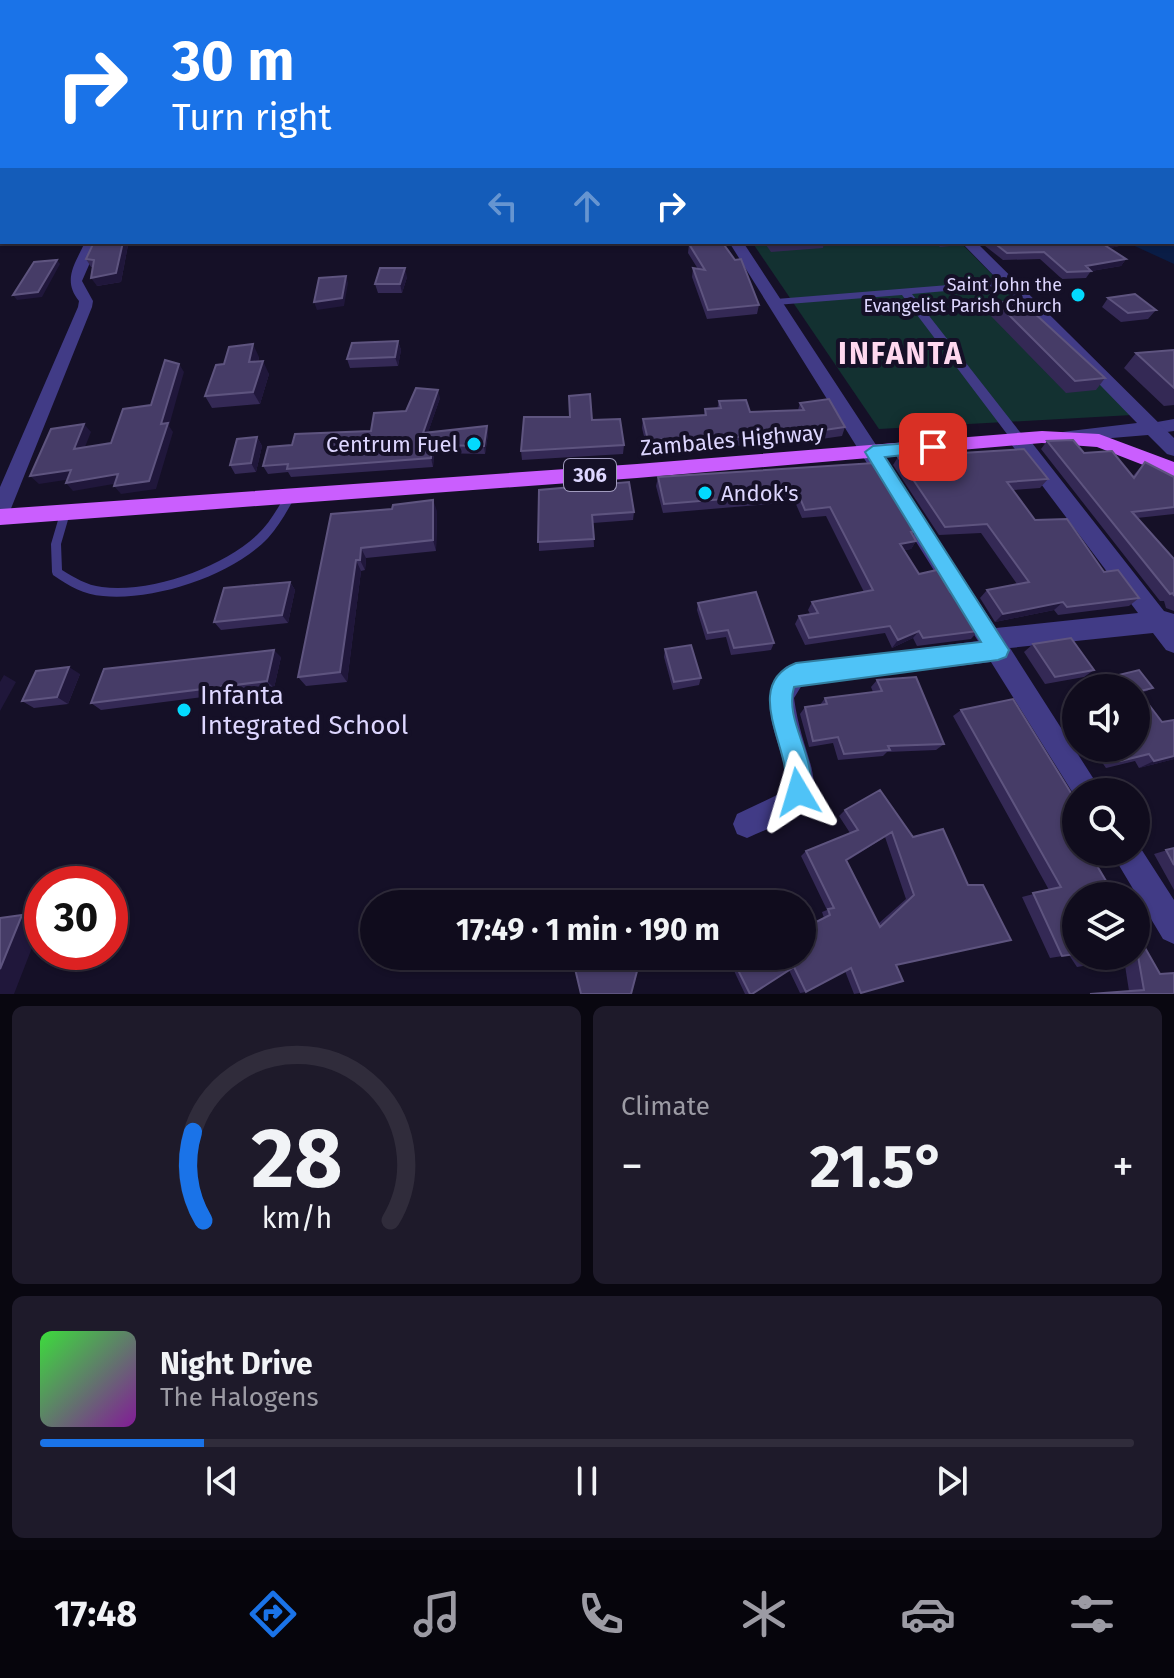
<!DOCTYPE html>
<html lang="en">
<head>
<meta charset="utf-8">
<style>
  :root { --surface:#100c1d; --page:#1e1a2a; --text:#f1f3f6; --muted:#9c9ba4; --line:#302c3b; --accent:#1a73e8 }
  body { margin:0; font-family:"Fira Sans",sans-serif; background:var(--page); color:var(--text); height:100vh; display:flex; flex-direction:column; font-size:30px; white-space:nowrap }
  * { box-sizing:border-box; margin:0 }
  p { font-size:26px; color:var(--muted) }
  .icon { flex:none; width:44px; height:44px; fill:none; stroke:currentColor; stroke-width:2; stroke-linecap:round; stroke-linejoin:round }
  .map { position:relative; height:994px; overflow:hidden }
  .panel { display:flex; flex-direction:column; gap:12px; padding:12px; background:#090710; flex:1 }
  .panel>* { flex:none }
  .top-card { position:absolute; left:0px; top:0px; width:1174px; height:244px; box-shadow:0 2px 6px #0004,0 0 0 2px var(--line); background:#1a73e8; color:#fff; overflow:hidden }
  .buttons { position:absolute; left:1062px; top:674px; display:grid; gap:16px }
  .buttons a { display:grid; place-items:center; width:88px; height:88px; border-radius:50%; background:var(--surface); box-shadow:0 2px 6px #0004,0 0 0 2px var(--line); font-size:40px }
  .speed { position:absolute; left:24px; top:866px; display:flex; gap:16px; font-size:40px; font-weight:700; text-align:center }
  .speed>* { display:grid; place-content:center; width:104px; height:104px; border-radius:50%; background:var(--surface); box-shadow:0 2px 6px #0004,0 0 0 2px var(--line); line-height:1 }
  .speed .limit { border:12px solid #d22; background:#fff; color:#111 }
  .pin { position:absolute; display:grid; place-items:center; width:68px; height:68px; color:#fff; margin:-34px; border-radius:16px; box-shadow:0 4px 12px #0006 }
  .me { position:absolute; width:88px; margin:-44px; rotate:353deg; stroke-linejoin:round; filter:drop-shadow(0 0 6px #0008) }
  .turn { display:flex; align-items:center; gap:28px; height:168px; padding:0 40px; font-size:36px }
  .turn .icon { width:104px; height:104px; stroke-width:2.5 }
  .turn b { display:block; font-size:56px; line-height:68px }
  .lanes { display:flex; align-items:center; height:76px; padding:0 40px; background:#0003; justify-content:center; gap:40px; direction:ltr }
  .lanes .off { opacity:.35 }
  .big { font-size:60px; font-weight:700; line-height:1.1 }
  .panel .widget { flex:1; display:flex; flex-direction:column; justify-content:center; gap:12px; min-width:0; padding:0 28px; border-radius:12px; background:var(--page) }
  .panel .dial { align-items:center; gap:0 }
  .dial svg { height:208px; overflow:visible; fill:none; stroke:var(--line); stroke-width:7; stroke-linecap:round; text-anchor:middle }
  .dial text { fill:var(--text); stroke:none }
  .song { display:flex; align-items:center; gap:24px }
  .cover { width:96px; height:96px; border-radius:12px; background:linear-gradient(135deg,hsl(120 70% 55%),hsl(290 70% 35%)) }
  .played { height:8px; border-radius:4px; background:linear-gradient(90deg,var(--accent) 15%,var(--line) 15%) }
  .keys { display:flex; justify-content:space-around; direction:ltr }
  .heat { display:flex; justify-content:space-between; align-items:center; font-size:44px; direction:ltr }
  .panel .tiles { flex:1; display:grid; gap:12px; grid-template-columns:1fr 1fr }
  .widget:last-child { grid-column:span 2 }
  .trip { position:absolute; left:360px; top:890px; width:456px; height:80px; border-radius:40px; background:var(--surface); box-shadow:0 2px 6px #0004,0 0 0 2px var(--line); font-weight:700; line-height:80px; text-align:center }
  .tab-bar { display:flex; height:128px; justify-content:space-around; align-items:center; background:#06050c; color:var(--muted) }
  .tab-bar .icon { width:56px; height:56px }
  .tab-bar .active { color:var(--accent) }
  .tab-bar b { font-size:36px; color:var(--text) }
  .map>svg:first-child { display:block }
  .green { fill:#133131 }
  .water { fill:#0a1d46 }
  .lines { fill:none; stroke-linecap:round; stroke-linejoin:round }
  .service { fill:#413b86; fill-rule:evenodd }
  .pedestrian { fill:#413b86; fill-rule:evenodd }
  .minor { fill:#413b86; fill-rule:evenodd }
  .tertiary { fill:#413b86; fill-rule:evenodd }
  .primary { fill:#ca5efe; fill-rule:evenodd }
  .wall { fill:#342955; fill-rule:evenodd }
  .shaded-wall { fill:#20173b }
  .building { fill:#463c67; stroke:#5e547f; stroke-width:2; fill-rule:evenodd }
  .route { fill:#4fc3f7; stroke:#337fa1; stroke-width:2 }
  .poi-dot { fill:#03dafe; stroke:#151027; stroke-width:3 }
  .labels { text-anchor:middle; dominant-baseline:central; stroke-width:8; stroke-linejoin:round; paint-order:stroke }
  .far-poi-label { font-size:18px; fill:#ddd6ff; stroke:#151027; text-anchor:end }
  .shield { fill:#151027; stroke:#a19bbe; stroke-width:2 }
  .shield-label { font-size:20px; font-weight:bold; fill:#ddd6ff }
  .street-label { font-size:22px; fill:#ddd6ff; stroke:#151027 }
  .poi-label { font-size:22px; fill:#ddd6ff; stroke:#151027; text-anchor:end }
  .near-poi-label { font-size:26px; fill:#ddd6ff; stroke:#151027; text-anchor:start }
  .district-label { font-size:30px; font-weight:bold; letter-spacing:2px; fill:#ffd8ef; stroke:#151027 }
</style>
</head>
<body>
<div class="map">
<svg width="1174" height="994" viewBox="0 0 1174 994">
  <rect width="100%" height="100%" fill="#151027"/>
  <path class="green" d="M752,242H960L1132,415L879,429Z"/>
  <path class="water" d="M1172,104H1174V264L1126,242H1172Z"/>
  <g class="lines">
    <path class="service" d="M290,493L294,494L295,497C287,511 279,526 268,538C232,576 154,601 103,596C84,595 69,586 53,575L52,572L51,544L61,510H69L70,513L61,544L62,570C75,578 86,585 102,587C152,593 221,568 257,535C269,524 278,508 286,494Z"/>
    <path class="pedestrian" d="M1010,280L1015,283L1014,285L912,294L1023,436L1024,439L1018,444L1013,442L902,295L776,305L771,302L776,299Z"/>
    <path class="minor" d="M85,242H99L82,281L93,301L92,307L10,511L7,517L0,519V487L78,307L79,301C62,280 75,264 85,242Z
      M729,242H743L996,628L1138,613L1011,444L1009,439L1018,432L1025,434L1164,611L1174,614V653L1166,650L1153,633L1010,648L1102,792H1076V798L991,662L802,685L794,698C805,781 851,795 747,838L737,834L733,824L737,814L777,795L787,783C784,742 750,699 787,666L978,641Z
      M1174,419V431L1152,434L1143,428L1146,424Z
      M1136,841L1174,900V944L1163,939L1111,852H1136Z"/>
    <path class="tertiary" d="M961,242H976L1174,438V456L1167,454L1148,435L1063,442L1061,437L1063,432L1070,431L1137,423Z"/>
    <path class="primary" d="M1042,431L1099,434L1174,462V477L1097,447L1042,443L637,478L0,525V509L637,464Z"/>
  </g>
  <path class="wall" d="M94,242H142L141,243L128,245L121,282L97,286L93,267H91L86,259Z
    M764,242H824L823,248L771,252Z
    M935,242H962L960,245L940,247Z
    M980,242H1122L1119,246L1110,248L1126,259L1121,266L1091,271L1086,278L1062,279L1040,259L1003,260Z
    M689,244L735,260L759,305L757,314L707,319L692,277L693,268L698,269L688,253Z
    M407,277L402,293H378L375,284Z
    M1108,298L1156,310L1148,319L1121,322L1102,307Z
    M997,303L1105,378L1096,390L1066,393L990,315Z
    M398,341L401,350L398,366L350,368L347,359Z
    M1174,350V405L1164,406L1124,368L1136,353Z
    M259,357L258,362L269,374L260,404L212,408L205,396L224,364Z
    M440,398L428,432L487,426L488,434L485,454L434,453L433,467L291,477L288,472L268,474L263,466L292,445L371,431L406,411Z
    M719,401L750,412L798,410L800,403L845,427L842,436L787,444L647,449L642,428L643,419L704,415L705,409H717Z
    M592,420L624,445L623,454L522,460L521,451Z
    M257,437L262,446L256,472L235,474L230,465Z
    M1047,441L1084,453L1132,477L1145,462L1174,477V514L1137,518L1174,559V611L1166,608L1164,601H1160L1041,449Z
    M898,457L1048,479L1040,488L1013,490L1035,520L1139,598L1129,606L1058,615L1054,610L995,622L980,598L987,590L1017,584L981,533L939,535L893,465Z
    M874,463L917,531L913,536L916,541L911,549L904,550L919,574L950,592L978,631L971,639L917,646L913,638L892,648L885,633L805,645L795,624L799,616L810,614L808,610L812,602L864,592L826,516L802,518L795,502L663,513L656,486L658,477Z
    M539,490L634,512L633,520L593,523L594,547L539,551Z
    M437,511L436,551L366,558L365,570L361,571L347,682L306,686L298,677L331,514Z
    M290,582L295,590L288,623L221,630L214,622Z
    M698,603L774,643L771,650L731,655L726,637L706,640L697,610Z
    M1033,644L1094,670L1084,677L1045,684L1024,652Z
    M665,649L701,678L699,685L673,690L664,657Z
    M281,657L274,688L101,710L91,703Z
    M80,674L68,704L34,708L22,701Z
    M1106,678L1153,688L1147,691L1138,693L1174,759L1139,768L1135,761L1106,768L1092,748H1136V688H1106L1101,681Z
    M877,680L944,744L936,750L887,752L883,756L838,760L833,743L809,747L800,714L805,707L820,705L825,698L873,692L871,687Z
    M1076,708V724L1068,713Z
    M961,710L1113,861L1097,866L1076,896V956H1136V932L1160,974L1174,994L1129,991L1124,959L1077,967L1069,955L1050,958L1022,897L1049,890L953,716Z
    M845,810L913,837L943,829L896,965L861,993L854,994L845,971L806,992L800,993L789,970L752,994H745L727,956H802L824,918L822,912L827,910L801,856L806,851L850,833L839,816ZM885,837L906,899L878,924L847,861Z
    M1174,848V890L1154,854Z"/>
  <path class="shaded-wall" d="M123,242H142L141,243L128,245L121,282L97,286L91,278Z
    M1112,242H1122L1119,246L1098,251L1103,244Z
    M1126,259L1121,266L1091,271L1086,266Z
    M57,260L60,264L42,297L17,300L13,295Z
    M405,268L407,277L402,293L400,284Z
    M346,276L348,283L344,306L317,310L314,302Z
    M398,341L401,350L398,366L395,357Z
    M253,344L259,357L255,375L249,362Z
    M263,361L269,374L260,404L253,392Z
    M179,364L184,372L169,426L173,432L156,489L121,494L114,486L161,424Z
    M438,390L440,398L425,441L423,433Z
    M84,424L91,432L81,457L74,449Z
    M487,426L488,434L485,454L484,446Z
    M257,437L262,446L256,472L251,463Z
    M432,445L434,453L433,467L431,458Z
    M71,470L78,478L39,484L30,476Z
    M118,474L125,482L73,491L66,483Z
    M433,500L437,511L436,551L433,540Z
    M916,541L911,549L894,552L900,544Z
    M361,548L366,558L365,570L360,560Z
    M356,560L361,571L347,682L340,672Z
    M290,582L295,590L288,623L282,615Z
    M1063,602L1054,610L995,622L1003,614Z
    M919,631L913,638L892,648L898,640Z
    M274,650L281,657L274,688L267,681Z
    M69,667L80,674L68,704L57,697Z
    M4,675L16,682L0,711V682Z
    M1174,756V759L1139,768L1154,761Z
    M22,915L42,919V922L14,994H0V969Z"/>
  <path class="building" d="M94,242H123L116,273L91,278L94,260L86,259Z
    M705,242H722L735,260L741,259L759,305L708,310L693,268L705,270L689,244Z
    M771,242H807L773,245Z
    M993,242H1112L1103,244L1126,259L1086,266L1091,271L1067,272L1044,252L1007,253Z
    M57,260L38,292L13,295L34,262Z
    M380,268H405L400,284H375Z
    M346,276L342,298L314,302L319,278Z
    M1135,294L1156,310L1128,313L1108,298Z
    M1020,300L1105,378L1075,381L997,303Z
    M398,341L395,357L347,359L352,343Z
    M253,344L249,362L263,361L253,392L205,396L216,365L224,364L229,347Z
    M1174,350V388L1136,353Z
    M165,360L179,364L161,424L168,423L149,481L114,486L118,474L66,483L71,470L30,476L51,429L84,424L74,449L111,443L123,409L151,405Z
    M416,388L438,390L423,433L487,426L484,446L432,445L431,458L287,469L288,464L263,466L268,447L292,445L295,434L371,431L374,413L406,411Z
    M590,394L592,420L620,419L624,445L521,451L524,417H570L569,396Z
    M829,399L845,427L790,435L648,440L643,419L706,415L705,409L721,408L719,401L746,400L750,412L804,410L800,403Z
    M257,437L251,463L230,465L237,439Z
    M1073,440L1084,453L1112,451L1134,478L1145,462L1174,477V507L1132,512L1174,559V596L1173,593L1170,594L1047,441Z
    M1024,449L1048,479L1007,482L1035,520L1067,519L1104,572L1118,570L1139,598L1067,607L1063,602L1003,614L987,590L1029,582L987,524L945,527L898,457Z
    M874,463L917,531L911,532L916,541L900,544L919,574L937,570L950,592L958,595L978,631L923,638L919,631L898,640L890,626L809,638L799,616L818,613L812,602L873,590L830,507L805,510L798,493L664,504L658,477Z
    M629,482L634,512L592,515L594,539L538,542L539,490Z
    M433,500V540L361,548L360,560H356L340,672L298,677L331,514L392,509L393,505Z
    M290,582L282,615L214,622L224,588Z
    M756,592L774,643L734,648L728,630L708,633L698,603Z
    M1071,638L1094,670L1055,677L1033,644Z
    M691,645L701,678L674,682L665,649Z
    M274,650L267,681L91,703L104,669Z
    M69,667L57,697L22,701L36,671Z
    M1139,670L1153,688L1136,692V688H1114L1106,678Z
    M916,677L944,744L888,746L890,750L844,754L838,737L813,741L805,707L827,704L825,698L882,691L877,680Z
    M1140,693L1162,722L1174,720V756L1154,761L1149,754L1120,761L1111,748H1136V694Z
    M1013,699L1076,801V852H1108L1113,861L1096,864L1115,896H1076V954L1062,956L1033,893L1061,887L961,710Z
    M880,790L913,837L943,829L968,885H983L1011,940L896,965L903,981L861,993L851,968L806,992L794,967L752,994H750L731,956H802V929L830,915L828,909L834,908L806,851L858,830L845,810ZM892,832L914,895L880,927L846,860Z
    M1174,848V865L1166,850Z
    M629,892L633,904H571Z
    M751,899L754,904H740Z
    M22,915L0,969V918Z
    M1136,932L1160,974L1174,973V994H1090L1144,990L1138,956L1091,966L1084,956H1136Z
    M572,956H641L631,994H581Z"/>
  <linearGradient id="sky" x2="0" y2="1"><stop stop-color="#0c0915"/><stop offset="0.43" stop-color="#353752"/><stop offset="1" stop-color="#353752" stop-opacity="0"/></linearGradient>
  <rect width="1174" height="244" fill="url(#sky)"/>
  <path class="route" d="M933,441L939,442V451L885,457L1009,650L1006,657L998,660L794,687C783,724 823,763 807,801L798,804L789,801C784,788 787,776 784,763C776,727 751,681 796,663L981,642L865,452L873,446Z"/>
  <g class="poi-dot">
    <circle cx="1078" cy="295" r="8"/>
    <circle cx="474" cy="444" r="8"/>
    <circle cx="705" cy="493" r="8"/>
    <circle cx="184" cy="710" r="8"/>
  </g>
  <g class="labels">
    <g class="far-poi-label">
      <text x="1062" y="285">Saint John the<tspan x="1062" dy="21">Evangelist Parish Church</tspan></text>
    </g>
    <rect class="shield" x="564" y="459" width="52" height="32" rx="6"/>
    <g class="shield-label">
      <text x="590" y="475">306</text>
    </g>
    <g class="street-label">
      <text transform="translate(732 440) rotate(-5)">Zambales Highway</text>
    </g>
    <g class="poi-label">
      <text x="458" y="444">Centrum Fuel</text>
      <text x="721" y="493" text-anchor="start">Andok's</text>
    </g>
    <g class="near-poi-label">
      <text x="200" y="695">Infanta<tspan x="200" dy="30">Integrated School</tspan></text>
    </g>
    <g class="district-label">
      <text x="901" y="354">INFANTA</text>
    </g>
  </g>
</svg>
<div class="buttons">
<a><svg class="icon" aria-label="sound" viewBox="0 0 24 24"><path d="M4 9h4l5-4v14l-5-4H4zM17 9q2 3 0 6"/></svg></a>
<a><svg class="icon" aria-label="search" viewBox="0 0 24 24"><circle cx="10" cy="10" r="6"/><path d="M15 15l6 6"/></svg></a>
<a><svg class="icon" aria-label="layers" viewBox="0 0 24 24"><path d="M12 4l9 5-9 5-9-5zM3 14l9 5 9-5"/></svg></a>
</div>
<div class="speed"><div class="limit">30</div></div>
<div class="pin" style="left:933px;top:447px;background:#d93025"><svg class="icon" aria-label="arrive" viewBox="0 0 24 24"><path d="M6 21V4h12l-3 4 3 4H6"/></svg></div>
<svg class="me" style="left:798px;top:792px" viewBox="-20 -20 40 40"><path d="M0-17L14 15 0 8-14 15z" fill="#4fc3f7" stroke="#fff" stroke-width="4"/></svg>
<div class="trip">17:49 · 1 min · 190 m</div>
<div class="top-card">
<div class="turn"><svg class="icon" aria-label="right" viewBox="0 0 24 24"><path d="M7 20v-9h11M14 6l5 5-5 5"/></svg><div><b>30 m</b>Turn right</div></div>
<div class="lanes"><svg class="icon off" aria-label="left" viewBox="0 0 24 24"><path d="M17 20v-9H6M10 6l-5 5 5 5"/></svg><svg class="icon off" aria-label="ahead" viewBox="0 0 24 24"><path d="M12 20V5M6 11l6-6 6 6"/></svg><svg class="icon" aria-label="right" viewBox="0 0 24 24"><path d="M7 20v-9h11M14 6l5 5-5 5"/></svg></div>
</div>
</div>
<section class="panel">
<div class="tiles">
<div class="widget dial"><svg viewBox="0 0 100 80">
<path d="M14 69A42 42 0 1 1 86 69"/>
<path d="M14 69A42 42 0 0 1 10 35" stroke="#1a73e8"/>
<text x="50" y="56" font-size="32" font-weight="700">28</text>
<text x="50" y="72" font-size="11">km/h</text>
</svg></div>
<div class="widget"><p>Climate</p>
<div class="heat"><a>−</a><b class="big">21.5°</b><a>+</a></div>
</div>
<div class="widget">
<div class="song"><i class="cover"></i><div><b>Night Drive</b><p>The Halogens</p></div></div>
<div class="played"></div>
<div class="keys"><svg class="icon" aria-label="previous" viewBox="0 0 24 24"><path d="M18 5L8 12l10 7zM5 5v14"/></svg><svg class="icon" aria-label="pause" viewBox="0 0 24 24"><path d="M8 5v14M16 5v14"/></svg><svg class="icon" aria-label="next" viewBox="0 0 24 24"><path d="M6 5l10 7-10 7zM19 5v14"/></svg></div>
</div>
</div>
</section>
<nav class="tab-bar">
<b>17:48</b>
<svg class="icon active" aria-label="directions" viewBox="0 0 24 24"><path d="M12 3l9 9-9 9-9-9zM9 14v-3h6M13 9l2 2-2 2"/></svg>
<svg class="icon" aria-label="music" viewBox="0 0 24 24"><path d="M9 18V5l10-2v13"/><circle cx="6" cy="18" r="3"/><circle cx="16" cy="16" r="3"/></svg>
<svg class="icon" aria-label="phone" viewBox="0 0 24 24"><path d="M5 4h4l2 5-3 2q2 4 5 5l2-3 5 2v4C11 20 4 13 5 4z"/></svg>
<svg class="icon" aria-label="climate" viewBox="0 0 24 24"><path d="M12 3v18M4 7l16 10M4 17L20 7"/></svg>
<svg class="icon" aria-label="car" viewBox="0 0 24 24"><path d="M5 17H2v-5l4-1 3-4h7l3 4 3 1v5h-3M9 17h6M6 11h13"/><circle cx="7" cy="17" r="2"/><circle cx="17" cy="17" r="2"/></svg>
<svg class="icon" aria-label="filters" viewBox="0 0 24 24"><path d="M4 7h16M4 17h16"/><circle cx="9" cy="7" r="2"/><circle cx="15" cy="17" r="2"/></svg>
</nav>
</body>
</html>
